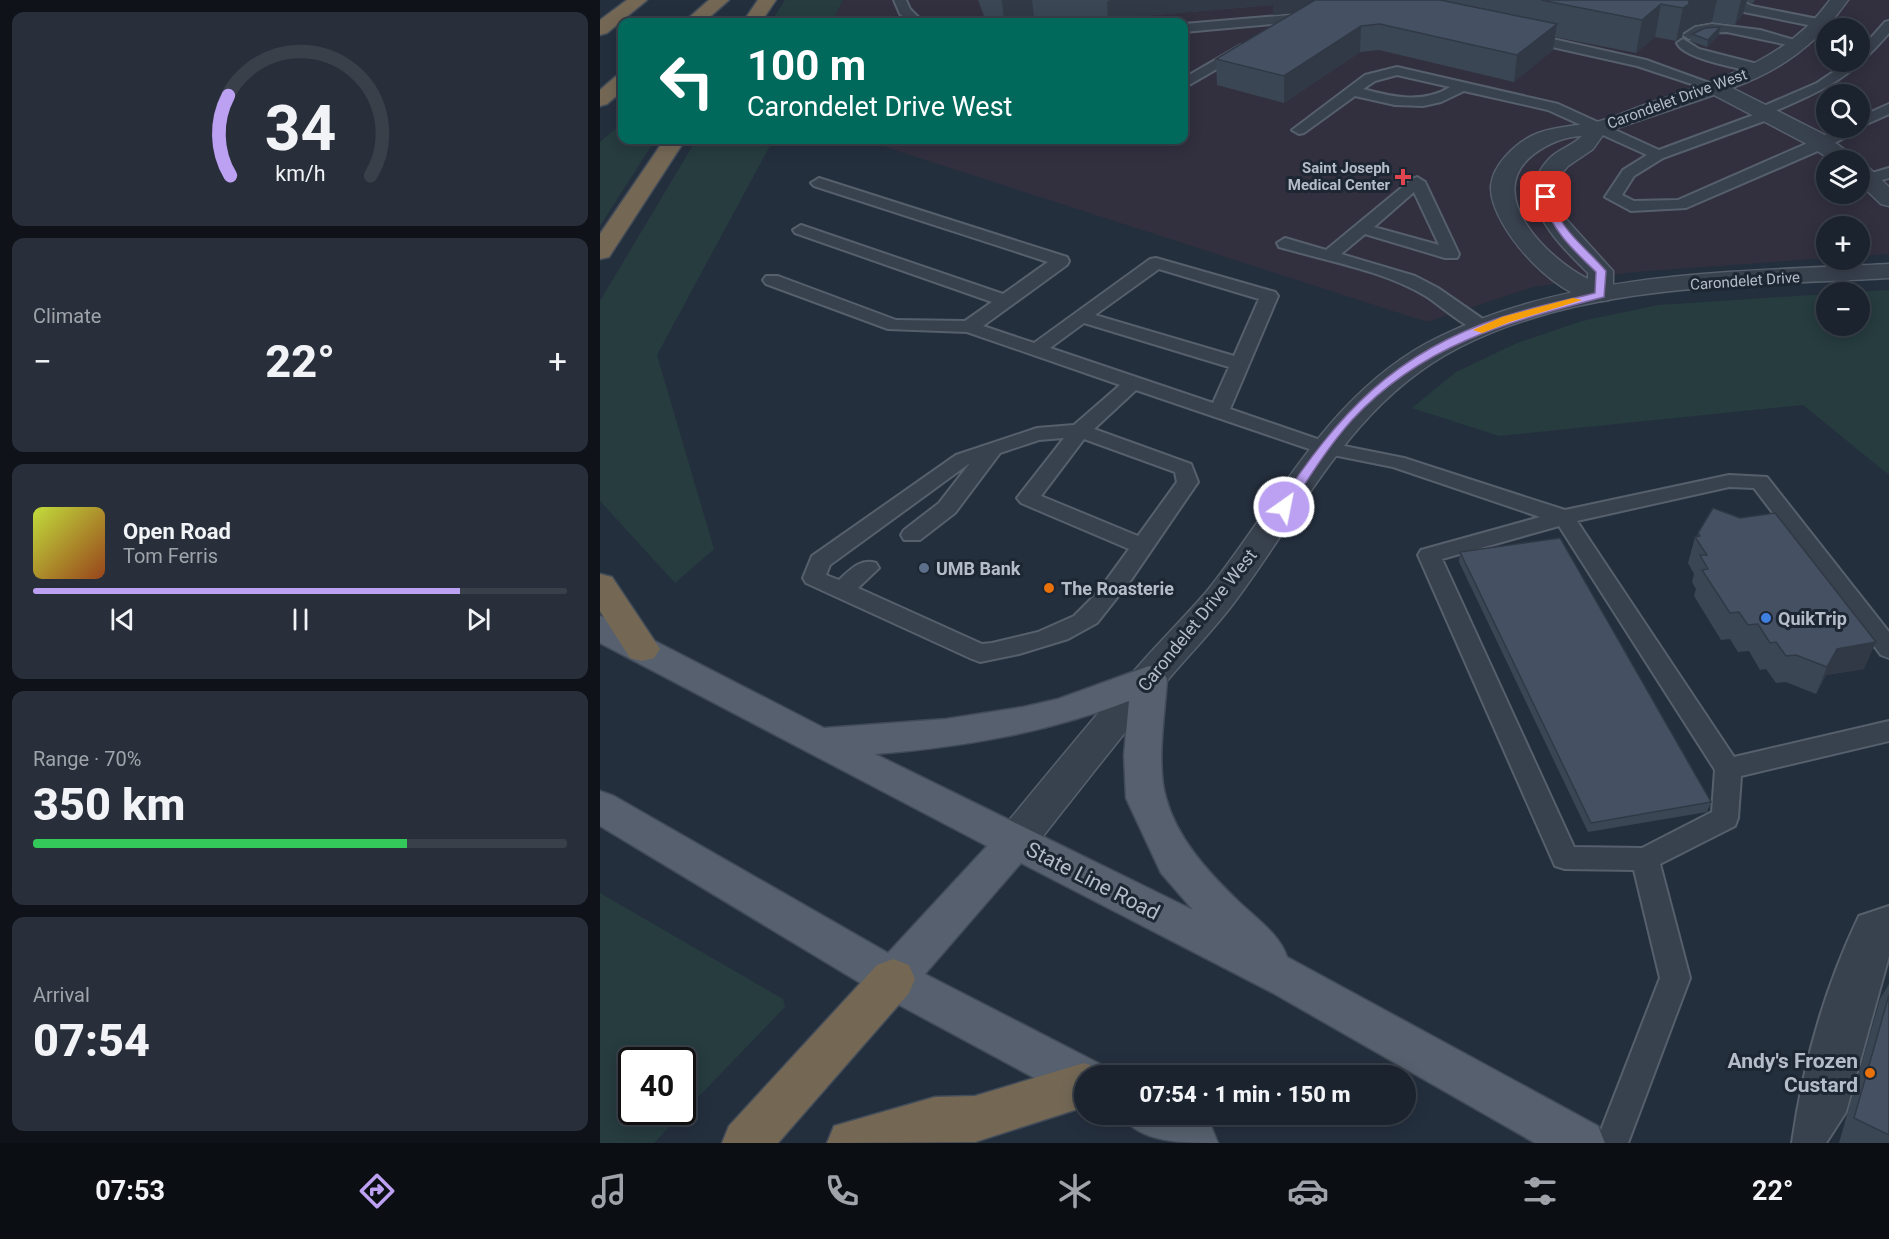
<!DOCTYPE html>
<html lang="en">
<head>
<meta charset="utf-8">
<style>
  :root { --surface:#1b232e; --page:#282f3a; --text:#f1f3f6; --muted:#a0a4aa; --line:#39404a; --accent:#bca0f2 }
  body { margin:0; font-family:Roboto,sans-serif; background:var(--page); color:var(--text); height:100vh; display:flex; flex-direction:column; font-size:22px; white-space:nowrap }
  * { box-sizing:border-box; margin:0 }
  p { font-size:20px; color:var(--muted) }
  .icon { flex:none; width:33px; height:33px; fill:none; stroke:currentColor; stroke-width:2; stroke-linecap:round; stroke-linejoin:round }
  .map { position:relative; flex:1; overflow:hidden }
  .panel { display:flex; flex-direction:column; gap:12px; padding:12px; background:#0f1319; width:600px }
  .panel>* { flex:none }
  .banner { position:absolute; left:18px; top:18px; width:570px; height:126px; border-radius:12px; box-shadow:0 3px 15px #0003,0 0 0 2px var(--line); background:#00695c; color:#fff; overflow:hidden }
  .controls { position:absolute; left:1216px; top:18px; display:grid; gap:12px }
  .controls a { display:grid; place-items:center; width:54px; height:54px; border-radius:50%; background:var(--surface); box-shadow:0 3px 15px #0003,0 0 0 2px var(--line); font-size:30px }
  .speed { position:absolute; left:18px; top:1047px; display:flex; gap:12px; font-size:30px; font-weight:700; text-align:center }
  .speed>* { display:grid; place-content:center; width:78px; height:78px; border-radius:50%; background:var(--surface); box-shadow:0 3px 15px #0003,0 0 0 2px var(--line); line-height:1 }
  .speed .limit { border:3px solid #111; border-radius:9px; background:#fff; color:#111 }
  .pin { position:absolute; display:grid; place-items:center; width:51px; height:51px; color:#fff; margin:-26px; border-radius:12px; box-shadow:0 3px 9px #0006 }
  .me { position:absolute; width:66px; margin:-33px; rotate:33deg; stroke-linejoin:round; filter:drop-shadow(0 0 4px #0008) }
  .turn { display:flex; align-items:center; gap:21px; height:126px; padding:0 30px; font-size:27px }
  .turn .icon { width:78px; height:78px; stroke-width:2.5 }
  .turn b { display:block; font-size:42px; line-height:51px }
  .big { font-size:45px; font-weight:800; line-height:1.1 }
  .panel .widget { flex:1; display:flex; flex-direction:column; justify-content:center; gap:9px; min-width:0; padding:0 21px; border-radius:12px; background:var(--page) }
  .panel .dial { align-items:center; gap:0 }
  .dial svg { height:156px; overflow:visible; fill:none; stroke:var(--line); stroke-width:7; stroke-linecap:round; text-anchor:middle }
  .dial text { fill:var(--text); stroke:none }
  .song { display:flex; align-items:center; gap:18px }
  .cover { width:72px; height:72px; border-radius:9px; background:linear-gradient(135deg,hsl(70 70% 55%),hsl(20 70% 35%)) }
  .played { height:6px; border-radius:3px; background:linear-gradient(90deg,var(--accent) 80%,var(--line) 80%) }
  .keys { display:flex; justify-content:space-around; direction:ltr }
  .heat { display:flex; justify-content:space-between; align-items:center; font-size:33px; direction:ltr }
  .charge { height:9px; border-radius:4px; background:linear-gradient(90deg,#34c759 70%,var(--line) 0) }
  .trip { position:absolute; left:474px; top:1065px; width:342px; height:60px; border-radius:30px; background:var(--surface); box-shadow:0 3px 15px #0003,0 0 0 2px var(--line); font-weight:800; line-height:60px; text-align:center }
  .tabs { display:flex; height:96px; justify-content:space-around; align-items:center; background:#0b0e12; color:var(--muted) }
  .tabs .icon { width:42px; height:42px }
  .tabs .on { color:var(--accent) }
  .tabs b { font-size:27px; color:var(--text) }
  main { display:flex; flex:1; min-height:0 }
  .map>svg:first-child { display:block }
  .medical { fill:#32303f; fill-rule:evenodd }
  .green { fill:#263c3f; fill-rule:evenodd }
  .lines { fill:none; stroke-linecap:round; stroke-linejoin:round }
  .service-casing { stroke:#565f6c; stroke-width:4 }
  .minor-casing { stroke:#565f6c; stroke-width:3 }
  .tertiary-casing { stroke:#565f6c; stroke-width:3 }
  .primary-casing { stroke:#414a57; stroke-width:3 }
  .motorway-casing { stroke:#434c59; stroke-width:3 }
  .service { fill:#38414e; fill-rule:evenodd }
  .minor { fill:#38414e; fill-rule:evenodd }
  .tertiary { fill:#38414e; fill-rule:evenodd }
  .primary { fill:#56606e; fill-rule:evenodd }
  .motorway { fill:#746855; fill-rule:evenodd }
  .wall { fill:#3b4654 }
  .shaded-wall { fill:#303945 }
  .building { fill:#455162; stroke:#303945; stroke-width:1.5 }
  .route { fill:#bca0f2; stroke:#7a689d; stroke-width:1.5 }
  .slow { fill:#f59e0b }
  .health-dot { fill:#e0444e; stroke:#1d2633; stroke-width:2 }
  .service-dot { fill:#5c6f8a; stroke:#1d2633; stroke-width:2 }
  .food-dot { fill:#e8710a; stroke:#1d2633; stroke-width:2 }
  .shop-dot { fill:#3f7fe0; stroke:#1d2633; stroke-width:2 }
  .labels { text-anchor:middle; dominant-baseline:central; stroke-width:6; stroke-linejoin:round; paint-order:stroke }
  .far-street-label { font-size:15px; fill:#b4bcc9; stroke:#1d2633 }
  .far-poi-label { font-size:15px; font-weight:bold; fill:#b4bcc9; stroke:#1d2633; text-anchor:end }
  .poi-label { font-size:18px; font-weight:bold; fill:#b4bcc9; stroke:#1d2633; text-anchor:start }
  .street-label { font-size:18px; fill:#b4bcc9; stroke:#1d2633 }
  .near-street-label { font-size:21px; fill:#b4bcc9; stroke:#1d2633 }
  .near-poi-label { font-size:21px; font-weight:bold; fill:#b4bcc9; stroke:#1d2633; text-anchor:end }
</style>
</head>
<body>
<main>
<section class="panel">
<div class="widget dial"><svg viewBox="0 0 100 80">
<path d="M14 69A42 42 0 1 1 86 69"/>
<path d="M14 69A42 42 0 0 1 13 28" stroke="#bca0f2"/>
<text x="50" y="56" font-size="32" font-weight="700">34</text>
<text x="50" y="72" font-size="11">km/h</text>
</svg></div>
<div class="widget"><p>Climate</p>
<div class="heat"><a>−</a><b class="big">22°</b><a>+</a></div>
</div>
<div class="widget">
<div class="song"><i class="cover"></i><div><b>Open Road</b><p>Tom Ferris</p></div></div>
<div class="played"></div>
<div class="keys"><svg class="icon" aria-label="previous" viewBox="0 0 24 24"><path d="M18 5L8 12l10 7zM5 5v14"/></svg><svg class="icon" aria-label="pause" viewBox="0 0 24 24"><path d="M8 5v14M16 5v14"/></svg><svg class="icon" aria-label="next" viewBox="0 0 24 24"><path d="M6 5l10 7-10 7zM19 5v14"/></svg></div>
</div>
<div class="widget"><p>Range · 70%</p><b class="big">350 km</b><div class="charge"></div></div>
<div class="widget"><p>Arrival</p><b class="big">07:54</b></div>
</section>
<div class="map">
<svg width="1289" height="1143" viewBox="0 0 1289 1143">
  <rect width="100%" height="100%" fill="#242f3e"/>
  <path class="medical" d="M243,0H1289V254L1260,256V226H1227V258L1034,272L933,287L827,322L264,140H584V22H232ZM1227,28H1260V62H1227ZM1227,94H1260V128H1227ZM1227,160H1260V194H1227Z"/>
  <path class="green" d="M185,0H243L232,22H171Z
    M22,123V140H55L0,226V142Z
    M96,140H173L57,355L114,549L75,583L0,501V301Z
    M1289,290V475L1203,405L899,436L812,408L856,372L917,343L982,321L1058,305L1227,294V326H1260V292H1252Z
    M0,893L183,999L185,1007L54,1143H0ZM32,1060H82V1112H32Z"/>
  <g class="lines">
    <g class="service-casing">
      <path id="service" d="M294,0H306L310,9L323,22H310L300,14Z
        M1124,0H1139L1152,6L1223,20L1229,24L1223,28L1144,12Z
        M713,13L717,14V20L584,32V24Z
        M1289,21V33C1251,77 1229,88 1175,111V117L1063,158L1034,176L1022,195L1034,201L1078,200L1242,128H1259L1257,131L1227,147L1086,208L1031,211L1005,197L1023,170L1047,155L948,110L864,91L841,102L823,106L795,105L755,96L704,133L699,134L692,130L765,75L797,67L958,104L1059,150L1159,113V108L1217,83L1248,62H1260V50L1285,22ZM797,75L850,87C823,104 792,97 763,89L775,81Z
        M1112,24L1160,30L1208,44L1202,48L1127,32L1103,33L1089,39L1083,35L1095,27Z
        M926,33L1046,60L1123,88L1116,92L1037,66L921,40L920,37Z
        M1083,39L1099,49L1165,66L1167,69L1160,73C1142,69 1083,59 1077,43Z
        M641,45L647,49L646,52L584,88V78Z
        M1289,104V114L1260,127V117Z
        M1289,168V178L1267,184L1260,180L1262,176Z
        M817,177L825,182L859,254L857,258H845L765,234L741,254L815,276L838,288L890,324L893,328L890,332C872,336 840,304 824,295C781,270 727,261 679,247L677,243L685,238L726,250L812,179ZM814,192L839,245L774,227Z
        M219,178L467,257L469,261L467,265L383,326L434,343L550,259L556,258L675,292L678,296L630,409L729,443L804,458L965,510L1129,475L1167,477L1289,632V658L1281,655L1154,488L1129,487L977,521L1134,757L1289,721V741L1141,776L1138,818L1135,826L1060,864L1090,978L1028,1143H996L1060,978L1034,870L965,869L955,866L818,555L821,550L940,517L793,467L718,452L536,390L494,429L591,464L598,482L531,580L497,623L468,639L419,654L380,662L372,659L206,583L203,578L212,556L356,455L437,428L474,425L520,385L367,332L288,329L166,284L163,280L166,276H178L296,320L365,321L392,302L195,233L193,230L201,225L403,294L448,262L214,186L211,183ZM559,269L659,299L634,356L495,315ZM484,323L629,367L613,403L450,348ZM464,438L417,498L421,503L529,549L497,593L474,616L438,632L392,643L382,644L258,588L279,568L276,563C260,558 250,570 239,580L226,575L230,565L370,463L339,503L304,530L301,535L304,540H320L355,513L400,453L439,440ZM484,439L575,472L577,482L538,536L441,496ZM959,526L1115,770L1112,812L1042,848L974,847L842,559Z
        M1289,906V956L1246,1112L1226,1143H1192C1203,1065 1225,987 1259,916Z"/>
    </g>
    <g class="minor-casing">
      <path id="minor" d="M1230,0H1248C1218,43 1182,70 1132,88L1223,134L1252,155L1255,160H1231L1207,144L1114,95L1005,132L993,149L968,166L959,176L956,190L959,205L966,219L1013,271V295L1009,300C966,311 889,228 891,186C892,175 898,165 905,157C935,123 962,130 1000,121C1019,116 1037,107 1056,101C1122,79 1188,59 1230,0ZM982,136C973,145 960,149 951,157C909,198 958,243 988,273V279C948,259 881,194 934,154C949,143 963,137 982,136Z
        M1260,165L1268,167L1289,187V206L1281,204L1260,184Z"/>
    </g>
    <g class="tertiary-casing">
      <path id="tertiary" d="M1289,264V278C1150,286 985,282 858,348C749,404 701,516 630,608C608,636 583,661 561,688C516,743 473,798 429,854L415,858L401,854L395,842L401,830C445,777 489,723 535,670C558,643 584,618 607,591C679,501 731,388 841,336C978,270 1140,272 1289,264Z"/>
    </g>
    <g class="primary-casing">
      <path id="primary" d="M0,616L12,619L224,728L346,719L423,707L458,699L549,666L562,670L567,679C565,714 556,764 566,798C577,838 607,871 636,899C653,916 680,934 687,957L998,1126L1005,1143H935L673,993L421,863L325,974L500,1064L505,1076H484V1102L468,1096L277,993L0,826V791L14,796L288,953L387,846L0,643ZM529,701L524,755L526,798L561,873L593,910L275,754C363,747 446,733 529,701Z
        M521,1114H591L611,1126L618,1143C582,1143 538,1143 521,1114Z"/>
    </g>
    <g class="motorway-casing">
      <path id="motorway" d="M27,0H47L7,33L0,35V20Z
        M109,0H129L104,22H84Z
        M158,0H176L161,22H143Z
        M22,75V91L7,104L0,106V90L15,77Z
        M64,140H85L9,257L0,259V234Z
        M0,574L12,577L60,649L54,658L42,661L30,658L0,611Z
        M293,959L309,965L315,979L309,993L178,1143H122L129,1126L277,965Z
        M484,1063L501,1069L503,1076H484V1107L375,1142L227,1143L234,1126L335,1097L375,1096Z"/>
    </g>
    <use href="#service" class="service"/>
    <use href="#minor" class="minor"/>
    <use href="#tertiary" class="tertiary"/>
    <use href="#primary" class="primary"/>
    <use href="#motorway" class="motorway"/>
  </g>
  <path class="wall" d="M378,0H1155L1152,4L1147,1L1143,14L1135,25L1112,22L1095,25L1083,32L1082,37L1076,41L1055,37L1036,53L955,37L953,50L914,82L779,50L760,52L684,103L617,85L616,59L693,13L673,15V5L543,16L531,22H457L434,17L404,20L384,16Z
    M1092,34L1119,35L1107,47L1090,41Z
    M1098,533L1264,669L1226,675L1216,694L1186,682L1176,683L1166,669L1160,670L1149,651L1138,652L1130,639L1121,640L1094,596L1096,589L1092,582L1094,574L1088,563L1095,537L1097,536Z
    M860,552L1111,802L1107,812L988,832L859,562Z
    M1289,984V1143H1239L1280,999Z"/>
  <path class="shaded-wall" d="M402,0H432L434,17L404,20Z
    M510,0H782L781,6L673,15V5L543,16L531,22H508L507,2Z
    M1089,0H1117L1112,22L1095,25L1083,32L1082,37L1076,41L1083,8Z
    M1141,0H1147L1143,14L1135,25Z
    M1061,4L1055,37L1036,53L1042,20Z
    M957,24L953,50L914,82L917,55Z
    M761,26L760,52L684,103V76Z
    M1120,27L1119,35L1107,47L1108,40Z
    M1276,642L1264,669L1226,675L1216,694L1227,667L1237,649Z"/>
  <path class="building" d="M715,0H840L957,24L917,55L780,24L761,26L684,76L616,59Z
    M941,0H1089V4L1083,8L1061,4L1042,20Z
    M1120,27L1108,40L1092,34L1105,28Z
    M1113,508L1140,518L1175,513L1276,642L1237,649L1227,667L1196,655L1186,656L1176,642L1170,643L1158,624L1148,625L1139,612L1130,613L1102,570L1108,569L1100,555H1107L1095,537L1100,536L1098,533Z
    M960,538L1111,802L991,823L860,552Z
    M1289,995V1135L1254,1118Z"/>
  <path class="route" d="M946,194L950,197C962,233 983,244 1006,271L1004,297C908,322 822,344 752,420C727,448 708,479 688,510H679L677,507C738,414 793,353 902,317C932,307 964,301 995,293L996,272C972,249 951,229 941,197Z"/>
  <path class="slow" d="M973,298L982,300L910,322L882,333L873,330L902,317Z"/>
  <path class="health-dot" d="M800 168h6v6h6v6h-6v6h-6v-6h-6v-6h6z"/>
  <circle class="service-dot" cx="324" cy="568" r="6"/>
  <g class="food-dot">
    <circle cx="449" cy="588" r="6"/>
    <circle cx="1270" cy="1073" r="6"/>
  </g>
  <circle class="shop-dot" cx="1166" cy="618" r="6"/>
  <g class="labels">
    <g class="far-street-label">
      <text transform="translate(1077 99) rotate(-20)">Carondelet Drive West</text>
      <text transform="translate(1145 281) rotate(-4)">Carondelet Drive</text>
    </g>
    <g class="far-poi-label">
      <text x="790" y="168">Saint Joseph<tspan x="790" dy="17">Medical Center</tspan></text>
    </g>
    <g class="poi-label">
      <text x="336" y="568">UMB Bank</text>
      <text x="461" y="588">The Roasterie</text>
      <text x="1178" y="618">QuikTrip</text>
    </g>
    <g class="street-label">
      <text transform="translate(597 620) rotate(-51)">Carondelet Drive West</text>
    </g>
    <g class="near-street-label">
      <text transform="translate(493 881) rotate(27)">State Line Road</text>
    </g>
    <g class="near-poi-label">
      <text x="1258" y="1061">Andy's Frozen<tspan x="1258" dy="24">Custard</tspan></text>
    </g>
  </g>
</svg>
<div class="controls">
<a><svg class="icon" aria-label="sound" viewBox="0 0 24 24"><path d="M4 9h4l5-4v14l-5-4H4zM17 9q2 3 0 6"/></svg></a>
<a><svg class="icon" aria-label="search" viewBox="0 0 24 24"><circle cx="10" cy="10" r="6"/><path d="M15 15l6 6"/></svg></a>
<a><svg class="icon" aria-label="layers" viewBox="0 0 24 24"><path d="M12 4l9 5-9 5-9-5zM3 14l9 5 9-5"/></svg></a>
<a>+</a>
<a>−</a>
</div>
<div class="speed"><div class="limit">40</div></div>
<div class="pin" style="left:946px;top:197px;background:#d93025"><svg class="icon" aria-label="arrive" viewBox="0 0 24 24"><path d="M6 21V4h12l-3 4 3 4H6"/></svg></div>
<svg class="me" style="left:684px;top:507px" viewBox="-20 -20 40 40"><circle r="17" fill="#bca0f2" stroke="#fff" stroke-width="3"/><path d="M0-11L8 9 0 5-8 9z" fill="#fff"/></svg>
<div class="trip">07:54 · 1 min · 150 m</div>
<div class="banner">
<div class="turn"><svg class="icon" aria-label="left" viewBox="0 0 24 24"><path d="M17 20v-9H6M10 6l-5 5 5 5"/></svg><div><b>100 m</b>Carondelet Drive West</div></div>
</div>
</div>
</main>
<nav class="tabs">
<b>07:53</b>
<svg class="icon on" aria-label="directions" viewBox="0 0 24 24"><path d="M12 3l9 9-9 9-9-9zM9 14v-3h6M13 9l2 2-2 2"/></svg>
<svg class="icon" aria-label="music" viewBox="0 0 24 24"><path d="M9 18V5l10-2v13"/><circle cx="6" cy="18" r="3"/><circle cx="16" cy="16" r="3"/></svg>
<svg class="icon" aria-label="phone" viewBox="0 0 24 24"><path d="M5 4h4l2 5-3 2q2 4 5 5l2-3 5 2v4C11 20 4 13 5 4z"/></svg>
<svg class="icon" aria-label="climate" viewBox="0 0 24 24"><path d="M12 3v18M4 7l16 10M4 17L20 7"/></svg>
<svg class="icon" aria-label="car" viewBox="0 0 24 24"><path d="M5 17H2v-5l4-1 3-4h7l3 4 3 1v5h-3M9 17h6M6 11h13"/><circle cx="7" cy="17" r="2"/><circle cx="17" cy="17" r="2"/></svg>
<svg class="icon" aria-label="filters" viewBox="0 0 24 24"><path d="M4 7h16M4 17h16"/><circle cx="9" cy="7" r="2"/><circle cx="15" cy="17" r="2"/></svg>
<b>22°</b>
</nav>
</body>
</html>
